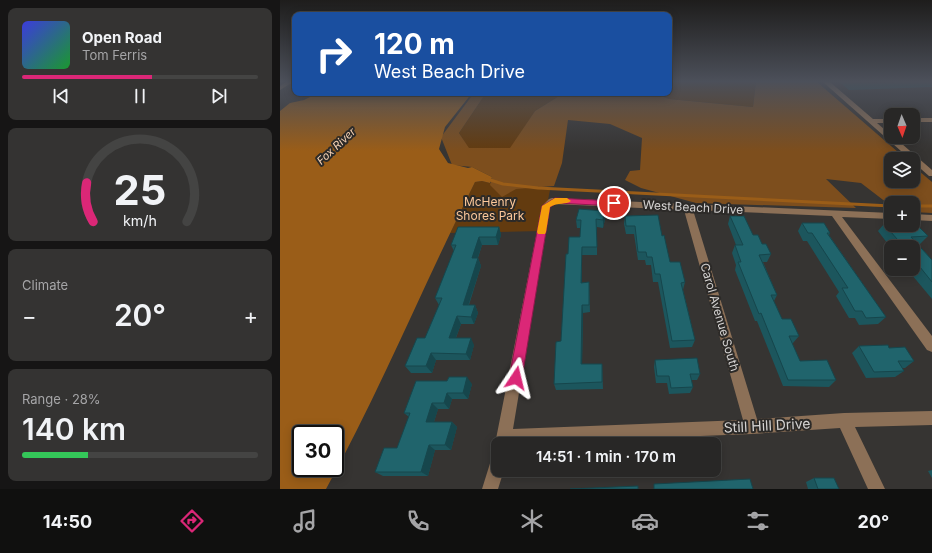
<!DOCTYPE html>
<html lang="en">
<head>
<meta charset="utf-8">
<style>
  :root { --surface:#282726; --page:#343332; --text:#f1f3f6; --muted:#a5a5a7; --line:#444443; --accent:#db2777 }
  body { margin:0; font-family:Inter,sans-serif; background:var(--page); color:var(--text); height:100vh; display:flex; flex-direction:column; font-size:15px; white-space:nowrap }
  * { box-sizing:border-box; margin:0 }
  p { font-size:13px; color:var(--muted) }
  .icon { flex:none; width:22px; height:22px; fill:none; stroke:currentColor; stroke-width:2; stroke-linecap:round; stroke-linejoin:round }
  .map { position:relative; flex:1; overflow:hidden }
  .sheet { display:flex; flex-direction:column; gap:8px; padding:8px; background:#161515; width:280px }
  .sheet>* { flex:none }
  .banner { position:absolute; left:12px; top:12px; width:380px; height:84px; border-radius:8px; box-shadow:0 2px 10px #0003,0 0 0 1px var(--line); background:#1a4fa0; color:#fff; overflow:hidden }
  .needle { width:26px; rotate:178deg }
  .buttons { position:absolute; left:604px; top:108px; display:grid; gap:8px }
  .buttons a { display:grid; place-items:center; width:36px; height:36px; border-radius:8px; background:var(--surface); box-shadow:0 2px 10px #0003,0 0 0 1px var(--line); font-size:20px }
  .speed { position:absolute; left:12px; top:425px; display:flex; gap:8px; font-size:20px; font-weight:700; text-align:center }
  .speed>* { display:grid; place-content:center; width:52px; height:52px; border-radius:50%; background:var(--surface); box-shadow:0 2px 10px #0003,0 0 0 1px var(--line); line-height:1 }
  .speed .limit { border:2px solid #111; border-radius:6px; background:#fff; color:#111 }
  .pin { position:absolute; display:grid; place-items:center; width:34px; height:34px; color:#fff; margin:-17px; border:2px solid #fff; border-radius:50%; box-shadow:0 1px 4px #0007 }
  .me { position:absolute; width:44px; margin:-22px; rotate:10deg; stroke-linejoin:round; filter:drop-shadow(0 0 3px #0008) }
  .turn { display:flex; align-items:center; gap:14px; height:84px; padding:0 16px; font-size:18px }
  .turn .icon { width:52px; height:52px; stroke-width:2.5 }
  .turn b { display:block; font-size:28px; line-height:34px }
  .big { font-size:30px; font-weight:600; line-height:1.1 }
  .sheet .widget { flex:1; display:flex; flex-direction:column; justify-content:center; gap:6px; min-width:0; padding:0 14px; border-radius:8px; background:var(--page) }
  .sheet .dial { align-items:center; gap:0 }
  .dial svg { height:104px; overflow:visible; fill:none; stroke:var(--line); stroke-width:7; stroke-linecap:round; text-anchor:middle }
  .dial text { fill:var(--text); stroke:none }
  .song { display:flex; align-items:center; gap:12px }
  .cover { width:48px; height:48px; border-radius:6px; background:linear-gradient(135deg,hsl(240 70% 55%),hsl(130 70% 35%)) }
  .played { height:4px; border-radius:2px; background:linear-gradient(90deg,var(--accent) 55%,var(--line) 55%) }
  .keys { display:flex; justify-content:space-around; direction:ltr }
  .heat { display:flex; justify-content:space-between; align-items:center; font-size:22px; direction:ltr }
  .charge { height:6px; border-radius:3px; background:linear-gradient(90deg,#34c759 28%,var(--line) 0) }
  .trip { position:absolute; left:211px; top:437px; width:230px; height:40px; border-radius:8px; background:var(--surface); box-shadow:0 2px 10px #0003,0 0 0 1px var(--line); font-weight:600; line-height:40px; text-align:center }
  .dock { display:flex; height:64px; justify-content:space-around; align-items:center; background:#10100f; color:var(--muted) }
  .dock .icon { width:28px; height:28px }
  .dock .active { color:var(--accent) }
  .dock b { font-size:18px; color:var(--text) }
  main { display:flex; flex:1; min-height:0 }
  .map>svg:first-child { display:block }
  .green { fill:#633b0f }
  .forest { fill:#7d4e1d }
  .water { fill:#9a5d18; fill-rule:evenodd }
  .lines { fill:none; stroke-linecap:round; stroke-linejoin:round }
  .stream { stroke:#9a5d18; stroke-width:3 }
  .minor { fill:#8c7057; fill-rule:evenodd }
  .wall { fill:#1c565d }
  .shaded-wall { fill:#16464c }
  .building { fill:#20646c; stroke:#16464c }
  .route { fill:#db2777; stroke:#8e194d }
  .slow { fill:#f59e0b }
  .labels { text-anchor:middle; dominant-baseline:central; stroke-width:4; stroke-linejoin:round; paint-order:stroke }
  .far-water-label { font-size:11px; font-style:italic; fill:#f6d2b4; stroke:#2c2a28 }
  .park-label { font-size:12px; fill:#fdc89a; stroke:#2c2a28 }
  .street-label { font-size:12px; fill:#d5d3d2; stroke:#2c2a28 }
  .near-street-label { font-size:14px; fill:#d5d3d2; stroke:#2c2a28 }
</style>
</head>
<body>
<main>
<section class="sheet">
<div class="widget">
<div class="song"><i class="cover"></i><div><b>Open Road</b><p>Tom Ferris</p></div></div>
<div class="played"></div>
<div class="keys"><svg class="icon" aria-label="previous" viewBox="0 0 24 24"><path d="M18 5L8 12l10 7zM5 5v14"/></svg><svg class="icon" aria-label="pause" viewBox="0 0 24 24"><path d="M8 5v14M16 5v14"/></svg><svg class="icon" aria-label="next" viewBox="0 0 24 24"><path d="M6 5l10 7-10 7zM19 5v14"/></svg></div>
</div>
<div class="widget dial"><svg viewBox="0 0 100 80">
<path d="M14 69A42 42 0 1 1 86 69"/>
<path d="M14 69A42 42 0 0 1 9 39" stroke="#db2777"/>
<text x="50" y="56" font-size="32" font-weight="700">25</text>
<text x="50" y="72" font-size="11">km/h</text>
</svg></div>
<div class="widget"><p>Climate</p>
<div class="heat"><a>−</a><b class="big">20°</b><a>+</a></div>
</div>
<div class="widget"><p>Range · 28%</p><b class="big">140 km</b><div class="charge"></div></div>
</section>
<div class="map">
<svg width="652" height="489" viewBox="0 0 652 489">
  <rect width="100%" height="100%" fill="#363432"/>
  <path class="green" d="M389,82H476L473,107L389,99L373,93H389Z
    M206,93H284L255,111L231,148L189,149L179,133Z
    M202,181L219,185L270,190L262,231L170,233L195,182Z"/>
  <path class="forest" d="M476,82H537L626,159H611V181H633V166L652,182V213L633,212V203H611V206L581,183L546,179L576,208L416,203L361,188L345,180L350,171L360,170L362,138L330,124L288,120L282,163L274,186L236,189L222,197L210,185L212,177L192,167L172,165L161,137L194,93H206L179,133L189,148H230L255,111L284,93H373L389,99L473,107Z"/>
  <path class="water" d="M38,93H192L165,127L159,149L168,163L188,168L192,167L212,177L210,183L202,181L195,182C144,284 101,389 46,489H0V111L10,103L24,100ZM21,434H55V468H21Z"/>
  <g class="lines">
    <path class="stream" d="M207,179L223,184L258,188L611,206
      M633,206H652"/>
    <path class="minor" d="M6,82H13L0,90V86Z
      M543,82H550L593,119H611V123H597L611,135V137H614L652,170V176H649L633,162V159H630Z
      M633,118H652V122H633Z
      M272,198L611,213V219L562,217L652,336V352L647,350L552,216L413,210L477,419L564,413L652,411V425L575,427L605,489H588L560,428L472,434L218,444V449L215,444L262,206L269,199ZM274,204L404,210L463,420L233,429L270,207Z
      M633,214L652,215V221L633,220Z
      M218,455V470H224L218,489H202L212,457Z"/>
  </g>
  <path class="wall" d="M559,82H652V87L569,90Z
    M324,211L325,219L323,228L317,227V255H302V283L309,282L310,312L303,313L302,364H322L323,389L276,390L274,384L281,341L288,254L300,237V228H297L296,220Z
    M345,216L382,236L390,262L405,282L403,290L415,340L412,347L390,348L378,282H373L371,265H366L365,260H358L354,234H346L344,224Z
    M450,216L473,235L482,244L491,254L487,262H483L497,295L494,301L502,319L519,336L513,343H512L520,361L556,380L549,387L503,386L477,321H475L455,270L456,265L452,253L455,245H456L448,224Z
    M522,223L550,233L549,235L606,317L598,324L579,325L575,318H569L556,296L559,292L527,241H523L518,231Z
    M604,224L648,236L640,244H638L652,260V299L632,275H630L625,269H633V247H611V248L598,231Z
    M219,227L221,235L218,245H202L198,258L201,266L189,305H195L198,313L194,324H181L176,338L194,345L190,360H156L152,373H131L125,366L145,338L159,305L155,298L174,251L171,245Z
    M579,346L609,348L634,361L625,368H622L624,371L615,377L586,378L572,353Z
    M375,360L420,374L417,380H411L413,387L410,393L389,394L387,383H376L374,367Z
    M167,381L192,384L188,399H172L169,409H158L154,422H172L177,427L171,450H155L148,476H103L95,472L117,448L129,417L124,413Z
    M652,470V478L648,471Z
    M534,478L559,489H528L526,482Z"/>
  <path class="shaded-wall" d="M324,211L325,219L323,228V220Z
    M219,227L221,235L218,245L216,237Z
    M199,237L202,245L195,266L192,258Z
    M302,247V290L301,283Z
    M198,258L201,266L186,312L183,305Z
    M195,305L198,313L194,324L191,317Z
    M302,305L303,313L302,371L301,364Z
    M177,316L181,324L173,345L169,338Z
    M191,338L194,345L190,360L186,354Z
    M151,353L156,360L152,373L146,366Z
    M187,377L192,384L188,399L183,393Z
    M167,393L172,399L169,409L164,403Z
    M152,403L158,409L152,428L146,422Z
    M172,422L177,427L171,450L165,445Z
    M149,445L155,450L148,476L141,472Z"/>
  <path class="building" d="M571,82H614L572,83Z
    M299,209L324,211L323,220L316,219L317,247H302L301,283L309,282V305H302L301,364H322V382L274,384L276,342L281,341L286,254H288L289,237H300L301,220H296Z
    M378,215L382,236L384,235L390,262H400L405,282L401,283L415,340L392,341L380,274H375L372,257H367L366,252H358L355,226H346L345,216Z
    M450,216H464L473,235H478L482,244H486L491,254L479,255L497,295H491L502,319H511L519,336H509L520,361L547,360L556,380H508L481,313L479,314L458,262H461L455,245H463Z
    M522,223H544L550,233H547L606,317L586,318L582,311H575L562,288H568L532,233H528Z
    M611,223V225H633V223H635L648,236L631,237L652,260V282L640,267H637L633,262V259H634L633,258V247H624L604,224Z
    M178,227H219L216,237H199L192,258H198L183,305H195L191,317L177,316L169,338H191L186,354L151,353L146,366H125L137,338H145L162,298H155L176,245H171Z
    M608,345L609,348L625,347L634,361H618L624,371L594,372L579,346Z
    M417,358L420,374H410L413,387L391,388L389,376H377L375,360Z
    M169,377H187L183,393H167L164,403H152L146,422H172L165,445H149L141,472H95L104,448H117L130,413H124L136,381H167Z
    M534,478H554L559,489H538Z
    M470,479L473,489H374V484Z
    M358,486V489H290Z"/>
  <linearGradient id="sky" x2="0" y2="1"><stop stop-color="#1e1d1c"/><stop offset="0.54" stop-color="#4c505a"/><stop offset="1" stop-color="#4c505a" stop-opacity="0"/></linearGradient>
  <rect width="652" height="151" fill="url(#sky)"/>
  <path class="route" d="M275,198L334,201L338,203L334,206L277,203L270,207L242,378L240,383L236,385L231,383L229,378L262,206Z"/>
  <path class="slow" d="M275,198H287L291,201C286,205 278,202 270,207L266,232L265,234H258L257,232L262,206Z"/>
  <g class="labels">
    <g class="far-water-label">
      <text transform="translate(56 146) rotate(-43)">Fox River</text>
    </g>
    <g class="park-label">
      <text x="210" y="201">McHenry<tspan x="210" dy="14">Shores Park</tspan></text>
    </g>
    <g class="street-label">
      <text transform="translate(413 207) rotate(3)">West Beach Drive</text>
      <text transform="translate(440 317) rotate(74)">Carol Avenue South</text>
    </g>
    <g class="near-street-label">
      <text transform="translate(487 425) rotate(-3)">Still Hill Drive</text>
    </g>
  </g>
</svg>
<div class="buttons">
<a><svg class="needle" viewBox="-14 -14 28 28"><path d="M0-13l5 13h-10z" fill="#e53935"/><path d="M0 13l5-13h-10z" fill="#a5a5a7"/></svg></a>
<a><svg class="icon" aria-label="layers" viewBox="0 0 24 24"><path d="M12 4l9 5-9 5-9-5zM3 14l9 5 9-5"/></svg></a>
<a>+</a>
<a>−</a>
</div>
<div class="speed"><div class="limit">30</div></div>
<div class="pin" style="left:334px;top:203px;background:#d93025"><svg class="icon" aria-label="arrive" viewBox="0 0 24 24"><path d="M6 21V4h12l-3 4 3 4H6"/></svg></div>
<svg class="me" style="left:236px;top:378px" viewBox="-20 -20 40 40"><path d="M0-17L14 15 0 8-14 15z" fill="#db2777" stroke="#fff" stroke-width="4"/></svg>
<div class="trip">14:51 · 1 min · 170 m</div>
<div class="banner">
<div class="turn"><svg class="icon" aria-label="right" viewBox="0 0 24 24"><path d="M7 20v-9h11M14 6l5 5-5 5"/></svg><div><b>120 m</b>West Beach Drive</div></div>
</div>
</div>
</main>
<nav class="dock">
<b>14:50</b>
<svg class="icon active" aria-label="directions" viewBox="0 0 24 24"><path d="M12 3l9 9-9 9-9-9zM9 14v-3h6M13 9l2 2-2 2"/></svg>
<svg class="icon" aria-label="music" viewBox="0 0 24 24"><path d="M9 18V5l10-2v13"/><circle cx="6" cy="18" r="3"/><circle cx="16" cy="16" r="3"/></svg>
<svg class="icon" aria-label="phone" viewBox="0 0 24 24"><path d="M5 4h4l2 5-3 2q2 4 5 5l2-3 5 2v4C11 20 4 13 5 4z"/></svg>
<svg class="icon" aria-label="climate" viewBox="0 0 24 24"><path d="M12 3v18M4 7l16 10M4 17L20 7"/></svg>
<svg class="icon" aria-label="car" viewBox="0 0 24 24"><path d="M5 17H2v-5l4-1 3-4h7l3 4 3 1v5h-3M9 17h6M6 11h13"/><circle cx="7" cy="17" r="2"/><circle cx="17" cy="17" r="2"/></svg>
<svg class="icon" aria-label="filters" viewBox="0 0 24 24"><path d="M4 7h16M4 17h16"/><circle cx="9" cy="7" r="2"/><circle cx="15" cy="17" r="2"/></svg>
<b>20°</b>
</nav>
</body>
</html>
